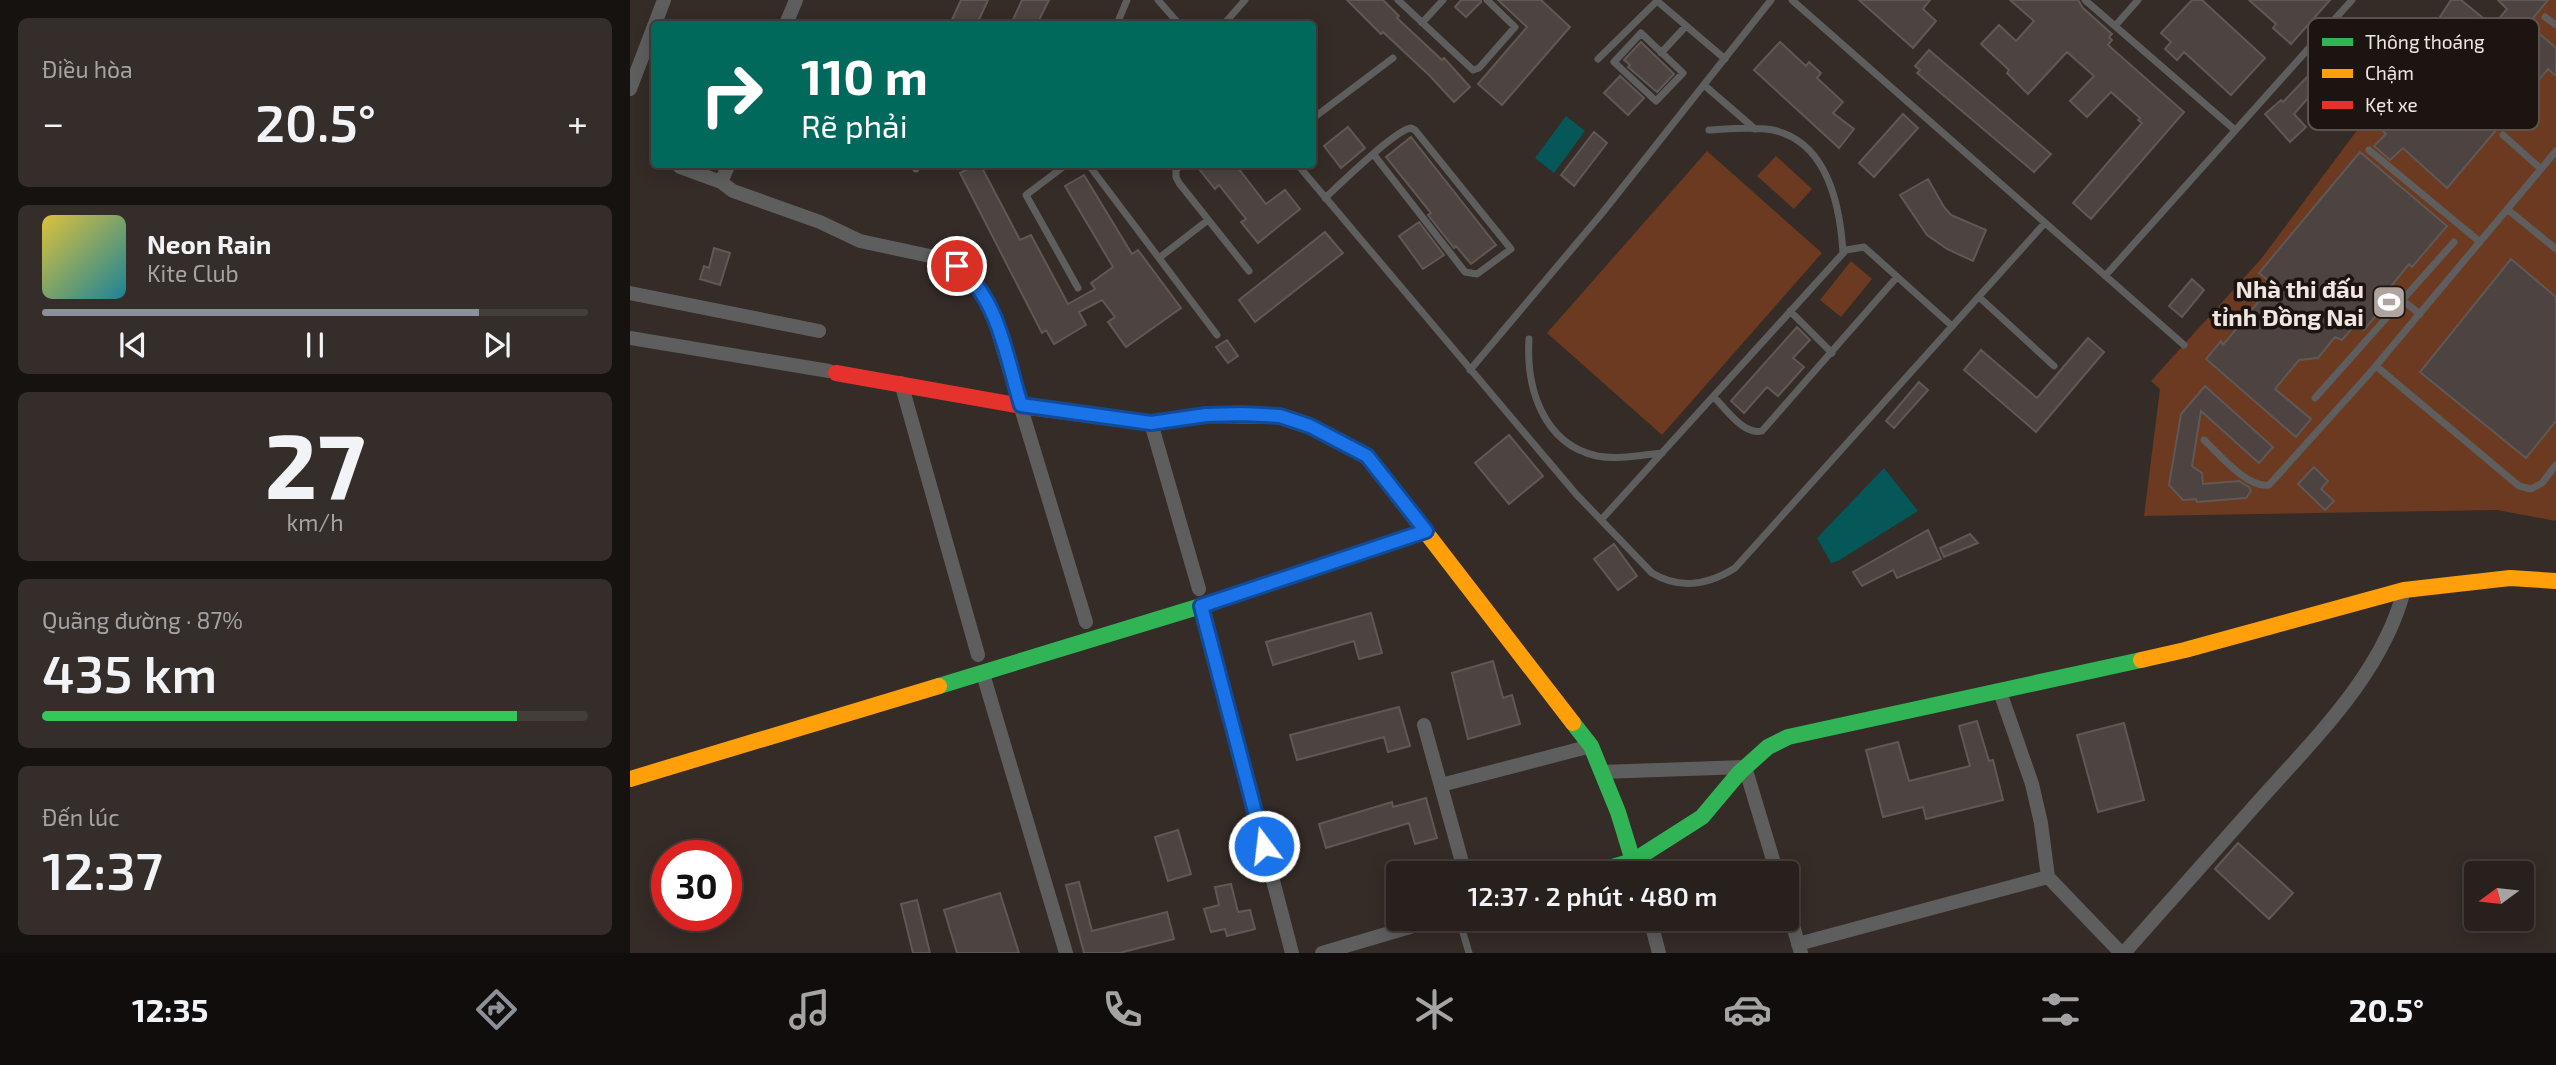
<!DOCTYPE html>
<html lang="vi">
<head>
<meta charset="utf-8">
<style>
  :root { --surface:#28201d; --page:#342d2a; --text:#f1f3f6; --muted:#a5a3a4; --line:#443e3b; --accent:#8c9099 }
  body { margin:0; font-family:"Exo 2",sans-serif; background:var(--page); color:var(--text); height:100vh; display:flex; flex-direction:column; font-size:26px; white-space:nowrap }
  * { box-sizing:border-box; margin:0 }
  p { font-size:23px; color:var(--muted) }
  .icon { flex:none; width:38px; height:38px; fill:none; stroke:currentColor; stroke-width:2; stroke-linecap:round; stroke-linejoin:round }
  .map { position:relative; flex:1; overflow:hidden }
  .details { display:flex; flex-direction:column; gap:18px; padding:18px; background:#161210; width:630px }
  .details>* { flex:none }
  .banner { position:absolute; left:21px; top:21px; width:665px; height:147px; border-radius:7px; box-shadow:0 4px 18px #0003,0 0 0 2px var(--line); background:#00695c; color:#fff; overflow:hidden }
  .needle { width:46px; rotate:255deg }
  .fabs { position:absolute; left:1834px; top:861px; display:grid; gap:14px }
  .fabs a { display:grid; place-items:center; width:70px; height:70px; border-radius:7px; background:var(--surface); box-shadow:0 4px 18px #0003,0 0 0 2px var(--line); font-size:35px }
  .speed { position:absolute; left:21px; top:840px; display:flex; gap:14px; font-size:35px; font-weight:700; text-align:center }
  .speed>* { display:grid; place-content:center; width:91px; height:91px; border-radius:50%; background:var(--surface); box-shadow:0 4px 18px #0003,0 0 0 2px var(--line); line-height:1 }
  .speed .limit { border:10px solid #d22; background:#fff; color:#111 }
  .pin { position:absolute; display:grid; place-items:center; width:60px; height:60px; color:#fff; margin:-30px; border:4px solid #fff; border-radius:50%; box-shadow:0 2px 7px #0007 }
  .me { position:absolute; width:77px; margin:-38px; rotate:345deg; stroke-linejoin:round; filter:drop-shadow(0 0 5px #0008) }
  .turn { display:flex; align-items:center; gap:24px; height:147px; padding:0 35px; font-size:32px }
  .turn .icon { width:91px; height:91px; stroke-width:2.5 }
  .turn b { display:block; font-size:49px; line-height:60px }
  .big { font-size:52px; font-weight:600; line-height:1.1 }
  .details .card { flex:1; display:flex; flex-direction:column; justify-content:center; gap:10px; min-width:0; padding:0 24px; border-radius:10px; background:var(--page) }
  .details .dial { align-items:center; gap:0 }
  .dial b { font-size:91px; line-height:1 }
  .song { display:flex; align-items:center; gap:21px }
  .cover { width:84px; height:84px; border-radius:10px; background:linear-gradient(135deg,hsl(50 70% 55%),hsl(190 70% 35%)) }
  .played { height:7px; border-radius:4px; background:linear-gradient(90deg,var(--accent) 80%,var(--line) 80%) }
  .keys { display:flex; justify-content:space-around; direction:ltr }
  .heat { display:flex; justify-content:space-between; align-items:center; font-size:38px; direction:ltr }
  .charge { height:10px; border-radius:5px; background:linear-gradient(90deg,#34c759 87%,var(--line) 0) }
  .trip { position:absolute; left:756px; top:861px; width:413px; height:70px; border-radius:7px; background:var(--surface); box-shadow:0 4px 18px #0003,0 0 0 2px var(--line); font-weight:600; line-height:70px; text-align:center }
  .tabs { display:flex; height:112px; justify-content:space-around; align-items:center; background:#100d0c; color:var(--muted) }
  .tabs .icon { width:49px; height:49px }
  .tabs .on { color:var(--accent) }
  .tabs b { font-size:32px; color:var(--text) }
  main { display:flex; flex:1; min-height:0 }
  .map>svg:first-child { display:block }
  .green { fill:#6c3921 }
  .water { fill:#055857 }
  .building { fill:#4d4441; stroke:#605855; stroke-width:2 }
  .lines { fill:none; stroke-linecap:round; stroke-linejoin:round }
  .lane { stroke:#5e5e5e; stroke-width:7 }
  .street { stroke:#5e5e5e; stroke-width:14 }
  .fast { stroke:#30b455; stroke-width:16 }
  .slow { stroke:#ff9f0a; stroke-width:16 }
  .jam { stroke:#e5322d; stroke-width:16 }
  .route-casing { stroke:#114b97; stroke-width:18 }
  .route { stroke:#1a73e8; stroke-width:12 }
  .labels { text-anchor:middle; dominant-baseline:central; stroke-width:7; stroke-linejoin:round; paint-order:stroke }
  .poi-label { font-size:24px; font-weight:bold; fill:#f1e5e0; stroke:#1c1410; text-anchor:end }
  .key { fill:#1c1410; stroke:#5c534e; stroke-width:2 }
  .key-label { font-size:19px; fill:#f1e5e0 }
</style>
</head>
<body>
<main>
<section class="details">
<div class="card"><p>Điều hòa</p>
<div class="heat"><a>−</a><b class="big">20.5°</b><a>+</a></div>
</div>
<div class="card">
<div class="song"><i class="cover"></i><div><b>Neon Rain</b><p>Kite Club</p></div></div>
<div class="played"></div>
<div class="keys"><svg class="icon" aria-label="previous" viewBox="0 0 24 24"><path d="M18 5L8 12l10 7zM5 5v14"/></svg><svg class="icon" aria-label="pause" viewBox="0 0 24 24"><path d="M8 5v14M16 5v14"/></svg><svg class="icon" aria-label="next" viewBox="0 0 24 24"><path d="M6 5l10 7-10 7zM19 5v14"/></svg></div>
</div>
<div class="card dial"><b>27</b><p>km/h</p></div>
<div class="card"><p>Quãng đường · 87%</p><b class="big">435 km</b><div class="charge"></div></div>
<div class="card"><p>Đến lúc</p><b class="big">12:37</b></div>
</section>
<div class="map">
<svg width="1926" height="953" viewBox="0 0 1926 953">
  <rect width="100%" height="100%" fill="#352b27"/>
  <path class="green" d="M1902,0H1926V521L1867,510L1514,516L1530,389L1521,381L1631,259L1772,70L1816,109Z
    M1077,151L1192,253L1032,435L917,333Z
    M1146,156L1182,189L1164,209L1127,176Z
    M1221,261L1242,279L1211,317L1190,300Z"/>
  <path class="water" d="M936,116L955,131L924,173L905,158Z
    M1254,468L1288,511L1208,561L1201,563L1187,538Z"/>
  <path class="building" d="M331,0H358L347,24H320Z
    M392,0H419L407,24H381Z
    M717,0H753L769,16L767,18L812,60L814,58L840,87L824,102L800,76L753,32L751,34Z
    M831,0H851V2L836,17L825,7Z
    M868,0H911L940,27L872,105L848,84L897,27Z
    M1229,0H1300L1293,9L1306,21L1283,48Z
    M1380,0H1448L1453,8L1482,34L1479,37L1482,40L1478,45L1554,112L1461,219L1443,203L1512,123L1508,120L1510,118L1481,92L1457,117L1440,101L1464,76L1437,52L1398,94L1377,73L1379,70L1351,44L1369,25L1386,41L1404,21Z
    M1562,0H1572L1635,58L1601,95L1554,52L1547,60L1535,49L1541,42L1531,33Z
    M1619,0H1700L1661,44L1643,28L1646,24Z
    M1821,0H1831L1863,26L1877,9L1868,0H1918L1898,24L1926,48V76L1918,69L1817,188L1773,148L1760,160L1744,146L1756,134L1740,119L1776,74L1772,70L1802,24L1804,26Z
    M1708,38L1721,49L1664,114L1676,127L1660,142L1635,114L1651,100L1653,102L1680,74L1678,72Z
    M1011,42L1044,74L1027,92L998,67L1000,65L994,60Z
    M1150,42L1176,66L1179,62L1191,73L1187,78L1213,102L1203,113L1224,129L1209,148L1124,70Z
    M1299,50L1421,154L1404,172L1287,73L1290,70L1285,66Z
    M990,76L1014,98L998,115L974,93Z
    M1273,114L1288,128L1244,177L1229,163Z
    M718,127L735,148L711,168L694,146Z
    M964,132L977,143L944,186L931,175Z
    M781,137L866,245L841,264L826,246L824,248L798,215L801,213L756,157Z
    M1730,152L1817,226L1782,267L1779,264L1758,290L1763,295L1734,330L1726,324L1712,340L1705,337L1688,358L1669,360L1645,389L1681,419L1666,437L1576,359L1591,341L1593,345L1643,284L1629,273Z
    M347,164H350L390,240L401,235L438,304L465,289L461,283L483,267L435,186L454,175L502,254L508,250L551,308L496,347L478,322L485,317L472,300L449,312L456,325L424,344L416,330L412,333L330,173Z
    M565,164H605L636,204L655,190L670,209L628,243L611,222L616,219L589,185L585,189Z
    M1298,179L1314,207L1321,215L1356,230L1343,261L1317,249L1297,235L1270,195Z
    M789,222L814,255L793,269L769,236Z
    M695,232L713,253L625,322L609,300Z
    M84,248L100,253L90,285L70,279L74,266L79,268Z
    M1881,259L1926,297V421L1896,458L1790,372Z
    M1562,279L1574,290L1552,317L1539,306Z
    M1167,327L1180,340L1163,358L1174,367L1148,396L1137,387L1114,413L1101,401Z
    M1458,338L1474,352L1406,432L1334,370L1351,350L1407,398Z
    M597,340L608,356L598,363L586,347Z
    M1289,382L1298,390L1264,428L1256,421Z
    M1575,386L1643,447L1629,463L1571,411L1562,466L1572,473L1573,484L1609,481L1619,487L1621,491L1616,498L1567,502L1566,499L1553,500L1539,485L1551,414Z
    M879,435L913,476L879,504L845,463Z
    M1684,467L1698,481L1691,489L1704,501L1695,510L1668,484Z
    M1298,530L1311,559L1267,578L1263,570L1232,586L1223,572Z
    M1340,534L1348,543L1314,557L1310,548Z
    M984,544L1007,576L988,590L964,559Z
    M741,613L752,653L729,659L724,641L643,665L636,642Z
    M863,661L873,698L882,695L890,724L838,739L822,673Z
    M769,707L780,746L758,752L754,737L667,760L660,735Z
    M1347,721L1359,761L1363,760L1373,800L1296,819L1293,807L1253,817L1236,750L1268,742L1279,781L1340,766L1329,726Z
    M1494,723L1514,800L1468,812L1447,735Z
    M796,798L807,838L785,844L779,823L696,848L689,824L762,802L763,807Z
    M548,830L561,874L538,881L525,837Z
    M1608,843L1663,893L1639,919L1585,869Z
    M449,882L462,931L537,912L544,939L489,953H454L436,885Z
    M601,884L608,912L620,910L625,929L597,936L595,929L581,932L574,909L589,905L585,887Z
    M370,893L389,953H327L314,910Z
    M287,900L300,953H283L271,904Z"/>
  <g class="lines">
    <path class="lane" d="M528,0L549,24
      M768,0L843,70L849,68L885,27L857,0
      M1026,0L1095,59
      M1162,0L1554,345
      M1455,0L1605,130
      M1915,17L1926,25
      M792,23L813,0
      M487,24L497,0
      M594,24L615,0
      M1485,26L1508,0
      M1011,33L1053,73L1026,101L984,62Z
      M1031,53L1056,26
      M968,59L1027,1
      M1074,85L1125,129
      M682,119L763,58
      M1079,130C1099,129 1123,126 1143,130C1198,142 1210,205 1213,252
      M1873,135L1911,169
      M1739,150L1850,242
      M437,164L396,195L448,288
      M458,164L587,335
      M552,164L546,170V177L549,183L619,271
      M667,164L946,494L1022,573C1050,590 1078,585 1105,568L1414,224
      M286,169L288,164
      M695,198C710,184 765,130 781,128L785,130L881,249L847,274L835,272L744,155
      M1877,209L1926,249
      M529,258L578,220
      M1475,276L1722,0
      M1349,297L1424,366
      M1772,300L1790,314
      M1160,311L1202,353
      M899,339C896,388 913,444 967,456C988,460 1011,455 1032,453
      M1746,366L1889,486L1901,489L1912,483L1926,465
      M840,370L973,212L1141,0
      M1084,397C1095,408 1114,436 1132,431L1267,277
      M1685,398L1824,242
      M1574,440C1589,454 1618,489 1639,485L1739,374L1926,151
      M971,520L1216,250L1234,247L1322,326
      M829,919L839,953"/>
    <path class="street" d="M156,24L166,0
      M0,89L34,0
      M99,164L91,182L103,191L190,222L230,241L314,259L341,276L360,306L456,622
      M50,167L91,182
      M0,293L189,331
      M0,338L199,371
      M271,383L348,655
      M521,423L569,589
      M571,606L662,953
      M353,674L436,953
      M1370,692L1402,784L1411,823L1418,877L1491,953
      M794,725L835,873
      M971,772L1115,767L1147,873
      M811,785L961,746
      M1157,905L1171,953
      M1020,919L1029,953
      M1168,944L1418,877
      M692,953L807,919
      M1494,953C1539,903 1583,852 1628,802C1684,739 1753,673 1774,590"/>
    <path class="fast" d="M309,686L571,606L796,531
      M943,723L961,746L988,812L1003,861L961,873
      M1006,872L1003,861L1072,817L1109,773L1138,747L1158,737L1511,660"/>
    <path class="slow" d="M724,449L737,456L943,723
      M1511,660L1555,650L1774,590L1880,578L1926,581
      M0,779L309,686"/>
    <path class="jam" d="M206,373L391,406L521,423L576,415L650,416L680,426L724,449"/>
  </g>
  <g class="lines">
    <g class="route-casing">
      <path id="route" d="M327,266C369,298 376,357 391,405L521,423L576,415L612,414L650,416L680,426L737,456L796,531L571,606L634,846"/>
    </g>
    <use href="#route" class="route"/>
  </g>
  <defs>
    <g id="stadium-square" transform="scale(1.75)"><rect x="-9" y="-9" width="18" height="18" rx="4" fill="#afa49f" stroke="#1c1410"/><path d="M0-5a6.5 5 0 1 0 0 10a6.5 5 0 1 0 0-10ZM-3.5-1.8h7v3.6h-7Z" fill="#fff"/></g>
  </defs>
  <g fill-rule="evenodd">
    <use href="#stadium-square" x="1759" y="302"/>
  </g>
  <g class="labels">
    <g class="poi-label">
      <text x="1734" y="288">Nhà thi đấu<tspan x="1734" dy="28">tỉnh Đồng Nai</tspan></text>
    </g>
  </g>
  <rect x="1678" y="18" width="231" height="112" rx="10" class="key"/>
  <rect x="1692" y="38" width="31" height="8" fill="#30b455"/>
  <rect x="1692" y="69" width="31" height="9" fill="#ff9f0a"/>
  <rect x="1692" y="101" width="31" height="8" fill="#e5322d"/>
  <g class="key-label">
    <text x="1735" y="49">Thông thoáng</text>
    <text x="1735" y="80">Chậm</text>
    <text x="1735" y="112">Kẹt xe</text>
  </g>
</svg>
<div class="fabs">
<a><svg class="needle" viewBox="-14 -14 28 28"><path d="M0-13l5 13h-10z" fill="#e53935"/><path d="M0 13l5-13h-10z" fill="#a5a3a4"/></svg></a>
</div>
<div class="speed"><div class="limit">30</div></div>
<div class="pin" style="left:327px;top:266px;background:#d93025"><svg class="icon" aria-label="arrive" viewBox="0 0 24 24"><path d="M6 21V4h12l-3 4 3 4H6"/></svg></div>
<svg class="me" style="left:634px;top:846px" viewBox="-20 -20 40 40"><circle r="17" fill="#1a73e8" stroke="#fff" stroke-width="3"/><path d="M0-11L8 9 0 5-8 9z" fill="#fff"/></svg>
<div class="trip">12:37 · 2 phút · 480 m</div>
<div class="banner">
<div class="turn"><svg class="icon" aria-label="right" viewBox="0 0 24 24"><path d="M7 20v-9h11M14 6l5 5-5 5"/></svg><div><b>110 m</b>Rẽ phải</div></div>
</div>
</div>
</main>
<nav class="tabs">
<b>12:35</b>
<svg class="icon on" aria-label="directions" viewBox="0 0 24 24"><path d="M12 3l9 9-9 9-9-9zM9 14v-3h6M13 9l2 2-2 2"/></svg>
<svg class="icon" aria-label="music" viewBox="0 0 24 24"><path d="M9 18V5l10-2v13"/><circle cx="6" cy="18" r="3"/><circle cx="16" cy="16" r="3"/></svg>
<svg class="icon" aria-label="phone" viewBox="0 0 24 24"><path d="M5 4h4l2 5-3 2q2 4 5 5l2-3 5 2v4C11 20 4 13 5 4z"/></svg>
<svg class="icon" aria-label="climate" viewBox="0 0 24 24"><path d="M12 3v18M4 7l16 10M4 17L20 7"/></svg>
<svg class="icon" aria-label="car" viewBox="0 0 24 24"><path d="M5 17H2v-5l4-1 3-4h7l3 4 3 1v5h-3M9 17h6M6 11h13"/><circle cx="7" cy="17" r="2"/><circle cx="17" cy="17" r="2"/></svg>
<svg class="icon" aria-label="filters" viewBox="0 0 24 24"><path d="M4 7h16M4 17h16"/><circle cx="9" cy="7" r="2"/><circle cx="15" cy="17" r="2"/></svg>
<b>20.5°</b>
</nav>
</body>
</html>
